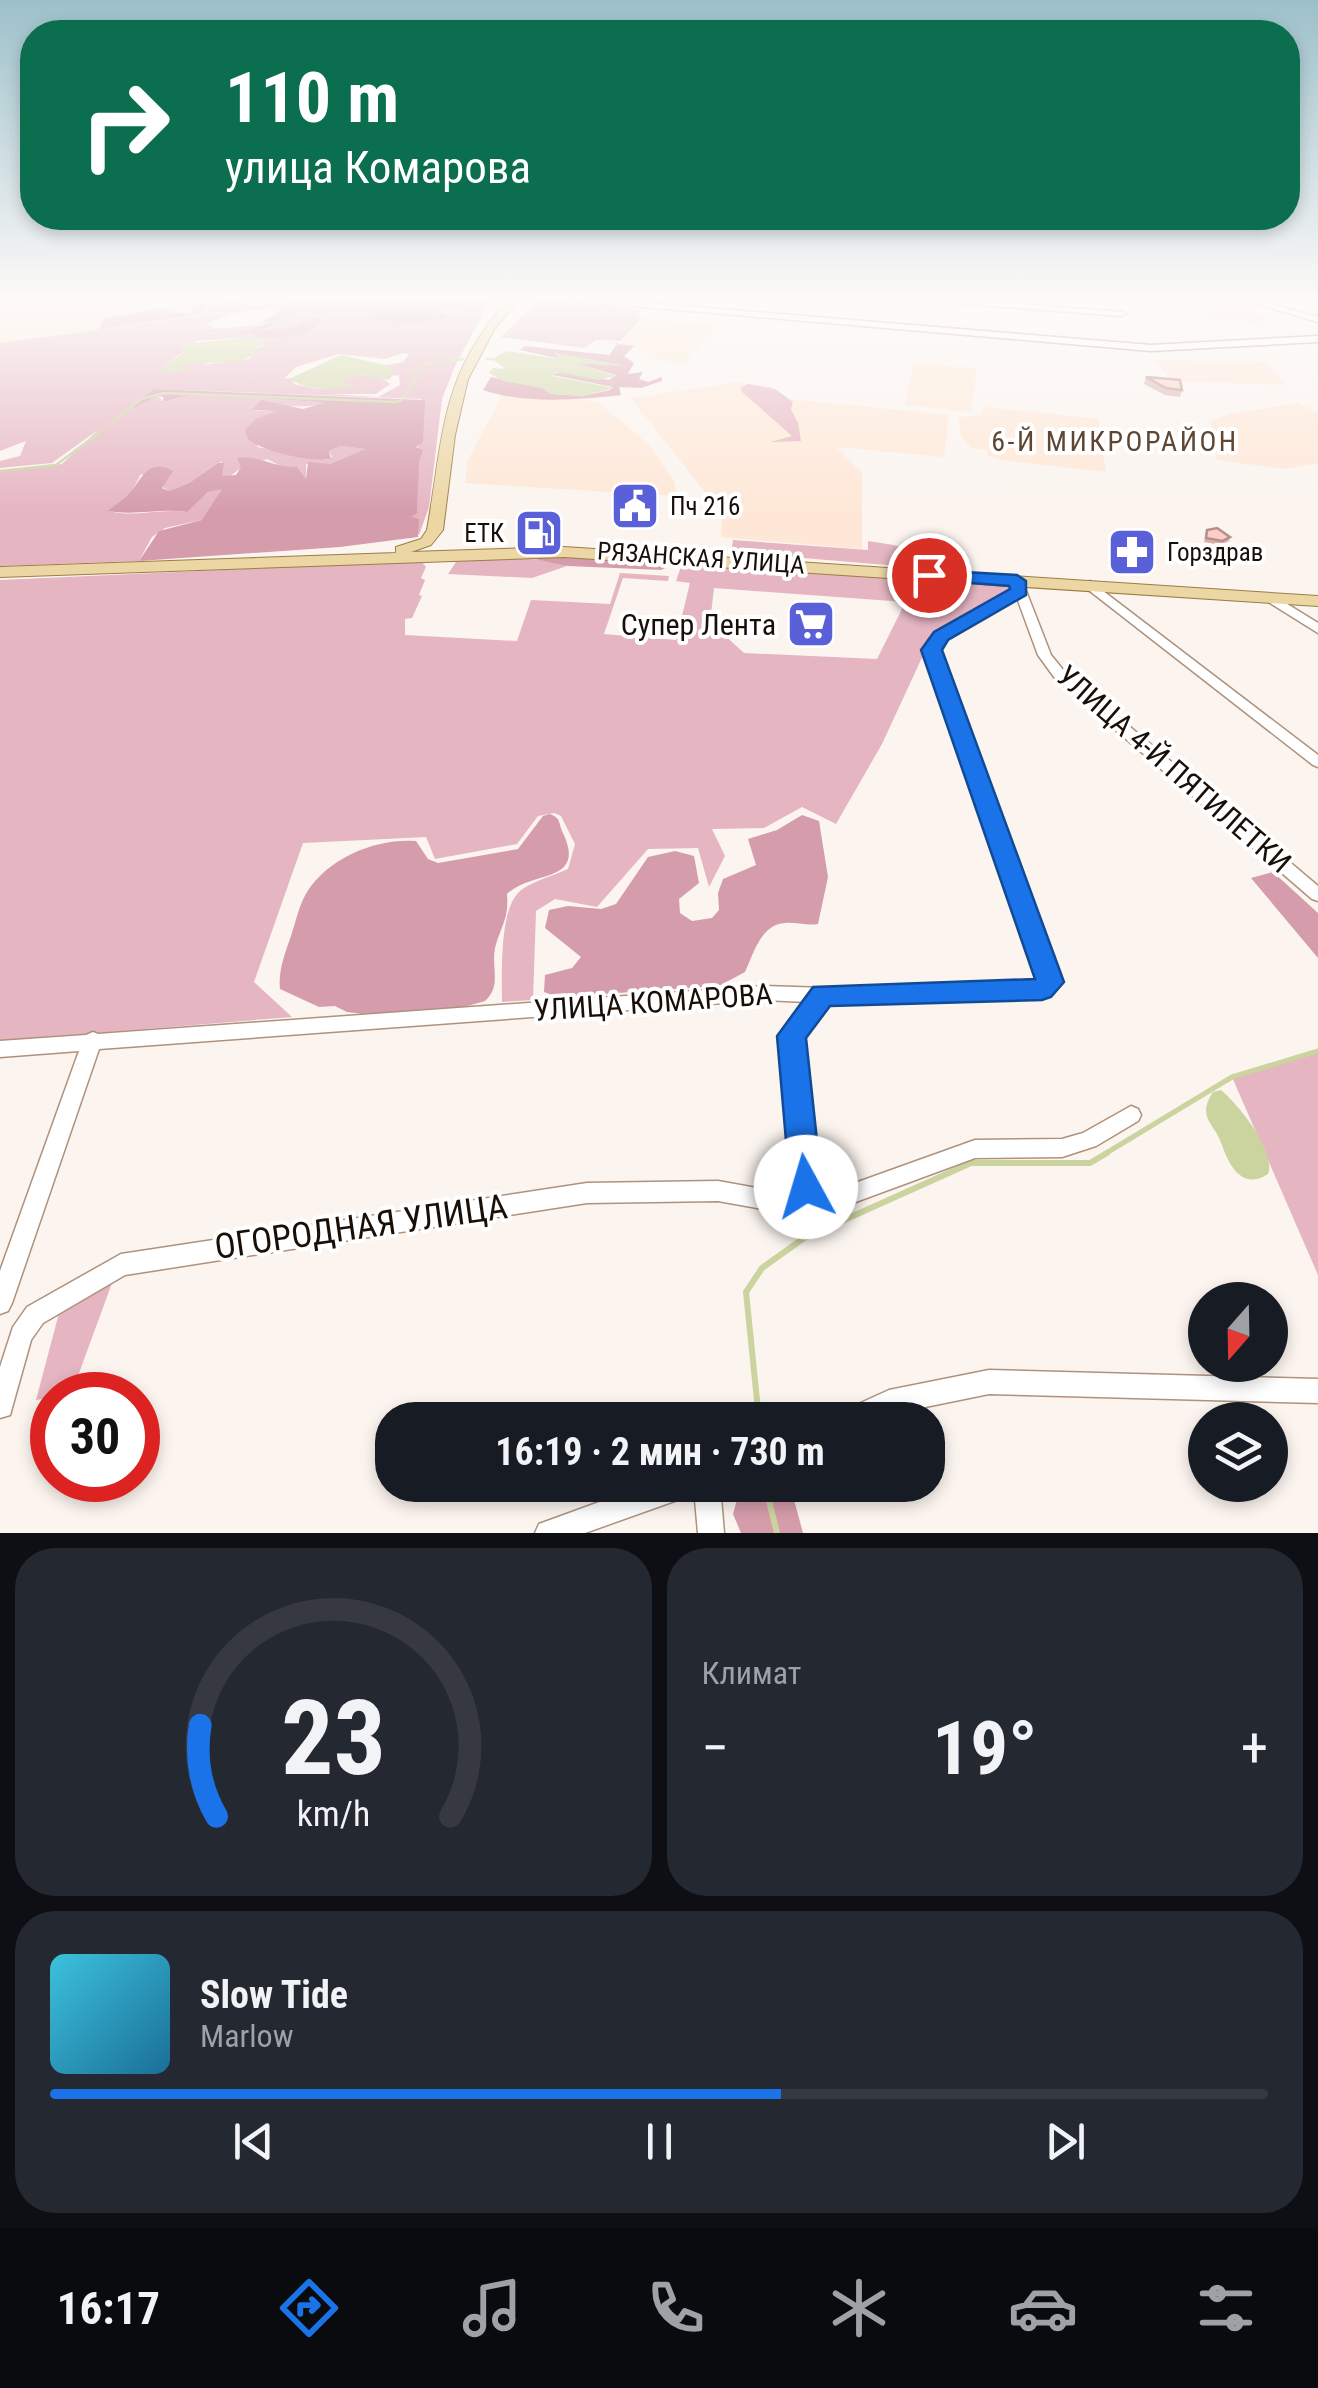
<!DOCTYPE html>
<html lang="ru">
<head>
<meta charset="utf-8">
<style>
  :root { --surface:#171b24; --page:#242831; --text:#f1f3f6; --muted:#9ea1a6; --line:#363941; --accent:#1a73e8 }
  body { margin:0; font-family:"Roboto Condensed",sans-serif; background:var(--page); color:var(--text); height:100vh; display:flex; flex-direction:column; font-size:38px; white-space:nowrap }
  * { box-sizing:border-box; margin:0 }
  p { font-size:32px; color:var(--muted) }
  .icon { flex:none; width:55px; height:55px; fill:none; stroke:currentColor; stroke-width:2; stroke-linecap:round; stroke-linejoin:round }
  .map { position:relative; height:1533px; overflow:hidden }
  .sheet { display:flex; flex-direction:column; gap:15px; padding:15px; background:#0d0f14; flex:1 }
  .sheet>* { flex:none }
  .guide { position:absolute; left:20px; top:20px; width:1280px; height:210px; border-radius:40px; box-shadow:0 5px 15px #0003; background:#0b6e4f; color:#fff; overflow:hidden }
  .needle { width:65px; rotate:200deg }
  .fabs { position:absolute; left:1188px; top:1282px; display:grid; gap:20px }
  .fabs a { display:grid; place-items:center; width:100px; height:100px; border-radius:50%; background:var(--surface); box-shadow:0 5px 15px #0003; font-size:50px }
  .speed { position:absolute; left:30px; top:1372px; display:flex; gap:20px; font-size:50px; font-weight:700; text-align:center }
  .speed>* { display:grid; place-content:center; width:130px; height:130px; border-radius:50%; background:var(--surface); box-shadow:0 5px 15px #0003; line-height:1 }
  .speed .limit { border:15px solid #d22; background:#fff; color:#111 }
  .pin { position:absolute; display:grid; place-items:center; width:85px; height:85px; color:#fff; margin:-42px; border:5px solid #fff; border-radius:50%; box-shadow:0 2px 10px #0007 }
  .me { position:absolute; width:110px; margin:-55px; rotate:354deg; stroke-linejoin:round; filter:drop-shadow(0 0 8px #0008) }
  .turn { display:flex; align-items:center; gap:35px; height:210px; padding:0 40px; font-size:45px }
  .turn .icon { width:130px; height:130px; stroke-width:2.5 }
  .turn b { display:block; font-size:70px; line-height:85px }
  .big { font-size:75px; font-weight:700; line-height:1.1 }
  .sheet .tile { flex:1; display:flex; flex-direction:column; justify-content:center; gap:15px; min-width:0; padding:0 35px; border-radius:40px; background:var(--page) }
  .sheet .dial { align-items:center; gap:0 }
  .dial svg { height:260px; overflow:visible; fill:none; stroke:var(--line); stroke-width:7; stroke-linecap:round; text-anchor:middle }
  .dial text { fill:var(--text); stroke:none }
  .song { display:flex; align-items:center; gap:30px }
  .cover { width:120px; height:120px; border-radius:15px; background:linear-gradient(135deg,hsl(190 70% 55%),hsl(200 70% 35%)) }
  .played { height:10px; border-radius:5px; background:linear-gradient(90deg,var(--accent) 60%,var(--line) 60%) }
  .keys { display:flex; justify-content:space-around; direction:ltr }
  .heat { display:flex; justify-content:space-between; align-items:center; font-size:55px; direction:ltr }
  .sheet .tiles { flex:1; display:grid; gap:15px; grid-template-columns:1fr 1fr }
  .tile:last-child { grid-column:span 2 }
  .trip { position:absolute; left:375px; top:1402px; width:570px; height:100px; border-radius:40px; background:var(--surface); box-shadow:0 5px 15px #0003; font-weight:700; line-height:100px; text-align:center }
  .tab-bar { display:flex; height:160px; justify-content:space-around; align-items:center; background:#090b0e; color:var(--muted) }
  .tab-bar .icon { width:70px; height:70px }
  .tab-bar .current { color:var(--accent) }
  .tab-bar b { font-size:45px; color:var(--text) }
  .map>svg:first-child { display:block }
  .built { fill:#fee7d6 }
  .green { fill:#e5b5c2; fill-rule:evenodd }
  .forest { fill:#d59cab }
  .water { fill:#cbd39e }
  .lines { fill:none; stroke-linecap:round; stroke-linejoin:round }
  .stream-far2 { stroke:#cbd39e; stroke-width:2.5 }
  .stream-far1 { stroke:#cbd39e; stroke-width:5 }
  .stream { stroke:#cbd39e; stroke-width:6 }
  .minor-casing { stroke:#af927c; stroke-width:3 }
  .major-casing { stroke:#9a7e45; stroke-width:2 }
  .minor { fill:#fff; fill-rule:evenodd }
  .major { fill:#ecd6a4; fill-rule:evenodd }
  .wall { fill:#dab0a9 }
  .building { fill:#fecdc5; stroke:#b2908a; stroke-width:2.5 }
  .route { fill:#1a73e8; stroke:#114b97; stroke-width:2.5 }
  .labels { text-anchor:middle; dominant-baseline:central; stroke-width:8; stroke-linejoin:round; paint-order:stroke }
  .far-poi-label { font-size:25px; fill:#190f07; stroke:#fff; text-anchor:start }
  .far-street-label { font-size:25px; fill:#190f07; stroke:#fff }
  .far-neighbourhood-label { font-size:28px; letter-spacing:2.5px; fill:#5f4632; stroke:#fff }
  .poi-label { font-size:30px; fill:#190f07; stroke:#fff; text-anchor:end }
  .street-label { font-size:30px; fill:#190f07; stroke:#fff }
  .near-street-label { font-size:35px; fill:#190f07; stroke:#fff }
</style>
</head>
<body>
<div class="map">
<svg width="1318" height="1533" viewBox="0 0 1318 1533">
  <rect width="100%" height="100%" fill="#fbf4ef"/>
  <path class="built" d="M0,299H215L197,316L0,343Z
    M1129,299H1177L1237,308L1273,319L1257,324L1126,306Z
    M642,318L717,326L684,364L653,360L637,348L618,343Z
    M1155,360L1267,362L1285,385L1171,381Z
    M914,363L977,368L971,412L905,405Z
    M739,382L771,387L787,399L949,415L944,457L836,447L862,473V549L721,537L722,514L631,398Z
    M502,396L597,401L650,446L675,483L676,496L465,483L468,460Z
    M1298,403L1318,413V463L1285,469L1217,460L1210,421L1230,414Z
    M984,407L1098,419L1106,472L1001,460L988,456V450L971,448L961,436L959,417L981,415Z"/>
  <path class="green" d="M219,299L260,305L299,300L294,299H364L358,304C369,320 401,331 420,323C435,317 438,308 454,306L429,303L430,299H499L488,305L455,366L442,399L429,507L419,535L410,517L417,512C418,473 416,438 422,399L154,389L112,419L157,396L165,402L193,394L320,402L330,403C302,410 281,402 254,411L283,410L257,447L328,460L332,457L329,451L341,446L370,449L330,464H306V479L267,459L241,468L229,477L222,476V462L218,463L189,483L169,491L141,474L132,491L109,511C134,518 160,508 186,512L208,492L223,488L222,495L202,520L165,528L152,537L139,561L0,566V472L62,464L98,430L52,463L0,468V461L20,456L26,441L0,451V343L198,316L211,305L222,302ZM319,301L261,325L211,329L213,326L205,325L231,314ZM248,337L263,341V346L253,349L254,355L249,359L194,366L208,364L198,361L179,366L186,371L161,369L197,341ZM403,353L409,354L403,362L383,366L389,367L393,376L399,375L400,385L378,397L330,394H376L390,384C377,372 358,374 341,380L350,387L318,389L294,384L291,378L284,379L296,367L339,354L385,359Z
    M539,299L644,310L637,316L642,318L620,341L596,340L584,348L501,337Z
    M748,384L775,389L793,402L791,409L798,423L801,441L771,442L792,436L742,392L740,388Z
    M733,540L868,550V541C895,545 916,547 934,569L731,552Z
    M522,558L566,563L567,566L532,578L448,574L458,559Z
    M421,561L426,567L421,578L425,580L419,595L422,596L412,618L405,619V635L517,641L531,600L610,604L620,573L669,576L668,581L623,578L604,634L676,640L690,583L676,581L682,564L1011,585L1012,590L931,638L882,744L836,824L802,807L764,828L712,829L725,856L709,887L698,848L648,849L597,907L555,899L536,911L533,1000L502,1002C502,976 499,913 518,893C529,882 553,876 568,869L575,844L561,816L554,813L538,816L517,844L435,859L426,837L303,843L254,982L292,1017L0,1041V580ZM714,588L905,602V603L877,659L744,653L710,622Z
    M1318,1051V1275L1232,1077Z
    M112,1283L71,1395L36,1400L59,1313Z"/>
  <path class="forest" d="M364,299H430L429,302L458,305L436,312L448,316C434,324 391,329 376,322C369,319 366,311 358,308Z
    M319,301L340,303L333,308L345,307L325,315L301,310L261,331L299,326L308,318L320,317V323L306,334C287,336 272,340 252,335L255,332L234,336L277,320L236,328L260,323L279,311L269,310Z
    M203,304L208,305L198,315L99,329L103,319L160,308L190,315L194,312L190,309Z
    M604,342L634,346L624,356L634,363L628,374L643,372L639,379L648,382L662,377V381L641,388L619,387L621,395C580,400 522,404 483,390L491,377L542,388L551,394L582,396L610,390L613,387L552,375L560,372L609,380L616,375L574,363L620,365L554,353L561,359L520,350L525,346L609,355L618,343Z
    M154,389L425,400L423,442L416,447L423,450L419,461L417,513L411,517L419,519L418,537L340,547L139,561L159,531L202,520L222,489L208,492L187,512C161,508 135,516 108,511C116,504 127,497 133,489C144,473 152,459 173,471L162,488L169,491L189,483L218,463H224L222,476L236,475L241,467L237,458C260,455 275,468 297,467L306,479L308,462L330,464L366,449L341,446L329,451L331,459C310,462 265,453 248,439L245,430L256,419L277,411L252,410L261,400L303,409L323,403L320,402L193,394L164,402L163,397L157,396L111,420Z
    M525,557L603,558L671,565L661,570L568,566Z
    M550,814C562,819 558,823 563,833C587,884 531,870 507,894C509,920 501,925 495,948C491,968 502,986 485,1001L464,1007L363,1014L347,1012L335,1006L319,1007L280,989C278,971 285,953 291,936C296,921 299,905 307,892C329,857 377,838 416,841L428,859L438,863L518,849L543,816Z
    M802,815L819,821L828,877L818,924C806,926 796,922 785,923C761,924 753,955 745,972L719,986L559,997L544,992L545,975L572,968L581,957L545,928L549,910L568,906L601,909L616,904L648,857L675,851L694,856L699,883L679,899L680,913L692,921L712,918L719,910L718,893L723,879L756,865L748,839L777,830Z
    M1273,872L1318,913V958L1251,878Z
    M741,1485H790L803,1533H741L733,1514Z"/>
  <path class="water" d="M248,337L265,343L253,349L254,355C230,368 205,359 181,366L189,370L172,373L161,369L182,354L181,348L187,344Z
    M507,351L560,359L554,353L624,366L576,363L616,376L599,380L557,372L552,376L614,388L582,396L551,394L542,388L503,381L489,373L493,368L506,369L492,359Z
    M341,355L389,366L395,372L389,380L364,375L342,380L351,386C332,392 310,389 292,381L291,378Z
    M1221,1090C1238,1104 1277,1152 1268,1174C1242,1191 1229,1165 1222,1145C1215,1123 1196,1118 1213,1092Z"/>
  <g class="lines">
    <path class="stream-far2" d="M487,359H492
      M111,423L142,399L164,393L396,402L402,400L422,365L463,359
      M0,471L56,465L104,429"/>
    <path class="stream-far1" d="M1103,1155L1232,1077L1318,1051"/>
    <path class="stream" d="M759,1420L746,1292L762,1268L804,1238L971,1163H1090L1107,1153
      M765,1485L777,1533"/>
    <g class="minor-casing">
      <path id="minor" d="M570,299H601L1151,345L1318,336V342L1151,351L574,301Z
        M922,299H956L1122,312L1126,314L1122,316L926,301Z
        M1239,299H1252L1318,317V322Z
        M1017,579L1023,583L1051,655L1064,671L1318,886V901L1312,899L1054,677L1038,655L1017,598L946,639L938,649L1058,978L1052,993L1046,995L857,1003L827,1002L801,1037L817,1187L813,1195L816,1197L975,1140L1062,1139L1083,1133L1131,1106L1138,1109L1141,1115L1138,1121L1096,1146L1062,1157L975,1158L815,1217L797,1209L774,1211L718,1201L587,1203L125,1275L43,1323L31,1340L10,1415L0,1418V1367L13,1327L27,1307L121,1254L587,1183L718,1181L774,1191L792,1190L795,1185L781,1036L807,1002L764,1000L99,1049L12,1303L8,1311L0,1314V1271L79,1051L0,1057V1041L86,1035L93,1032L98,1034L764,986L857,989L1039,981L1040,978L924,649L936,633L1013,590L1011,583Z
        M1090,581L1318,755V767L1313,765L1086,588L1084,585Z
        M1271,594L1318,623V633L1267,601V595Z
        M989,1370L1318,1379V1403L989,1394L891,1414L879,1420H840L843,1411L889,1390Z
        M646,1485H720L724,1533H698L694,1489L692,1494L683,1498L585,1533H535L539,1524Z"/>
    </g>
    <g class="major-casing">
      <path id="major" d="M509,299H520L495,328L468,379L455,435L443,530L431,545L411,552L564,547L1318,596V606L564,557L0,577V567L396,553V547L421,539L427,530C444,434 440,375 509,299Z"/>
    </g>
    <use href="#minor" class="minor"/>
    <use href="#major" class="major"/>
  </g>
  <path class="wall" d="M1146,377L1182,390L1180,397L1165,395L1144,384Z
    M652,501L648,512L619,510V502Z
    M1206,534L1230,537L1229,541L1220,545L1204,542Z"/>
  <path class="building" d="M1146,377L1180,380L1182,390L1166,388Z
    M622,493H651L648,504L619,502Z
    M1217,528L1230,537L1222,541L1206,538L1207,530Z"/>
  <linearGradient id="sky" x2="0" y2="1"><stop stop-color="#9cc0ca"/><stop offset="0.58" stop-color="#fdfaf8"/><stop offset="1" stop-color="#fdfaf8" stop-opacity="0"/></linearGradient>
  <rect width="1318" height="514" fill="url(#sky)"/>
  <path class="route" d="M929,570L1017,575L1026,581V595L948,640L942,650L1064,982L1051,997L1042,1000L830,1006L806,1038L822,1187L817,1198L806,1202L795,1198L790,1187L777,1036L813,987L1035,979L921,650L934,632L1010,589L1009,586L922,579L920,575Z"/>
  <defs>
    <g id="civic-square" transform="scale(2.5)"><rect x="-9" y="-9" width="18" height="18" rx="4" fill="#5a60d8" stroke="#fff"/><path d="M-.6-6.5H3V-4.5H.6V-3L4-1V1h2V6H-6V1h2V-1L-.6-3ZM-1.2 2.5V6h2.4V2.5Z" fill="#fff"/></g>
    <g id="fuel-square" transform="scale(2.5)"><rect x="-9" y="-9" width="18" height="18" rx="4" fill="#5a60d8" stroke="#fff"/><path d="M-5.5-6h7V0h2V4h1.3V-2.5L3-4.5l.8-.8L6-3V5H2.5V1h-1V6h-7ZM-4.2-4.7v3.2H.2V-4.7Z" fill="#fff"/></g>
    <g id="pharmacy-square" transform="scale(2.5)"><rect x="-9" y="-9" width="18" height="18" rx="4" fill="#5a60d8" stroke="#fff"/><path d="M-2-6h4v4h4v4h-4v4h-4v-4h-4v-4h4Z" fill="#fff"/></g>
    <g id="supermarket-square" transform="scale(2.5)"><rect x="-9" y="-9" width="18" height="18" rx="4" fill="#5a60d8" stroke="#fff"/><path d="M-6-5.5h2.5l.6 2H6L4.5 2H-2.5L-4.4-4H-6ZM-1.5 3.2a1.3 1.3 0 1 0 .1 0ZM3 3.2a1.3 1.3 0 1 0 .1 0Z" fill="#fff"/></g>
  </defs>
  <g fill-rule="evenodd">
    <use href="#civic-square" x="635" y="506"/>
    <use href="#fuel-square" x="539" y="533"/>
    <use href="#pharmacy-square" x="1132" y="552"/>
    <use href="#supermarket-square" x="811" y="624"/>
  </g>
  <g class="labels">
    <g class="far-poi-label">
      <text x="670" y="506">Пч 216</text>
      <text x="504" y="533" text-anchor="end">ЕТК</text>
      <text x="1167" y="552">Горздрав</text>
    </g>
    <g class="far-street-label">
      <text transform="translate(701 558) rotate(4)">РЯЗАНСКАЯ УЛИЦА</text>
    </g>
    <g class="far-neighbourhood-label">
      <text x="1115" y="441">6-Й МИКРОРАЙОН</text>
    </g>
    <g class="poi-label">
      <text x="776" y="624">Супер Лента</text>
    </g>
    <g class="street-label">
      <text transform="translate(1174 769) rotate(41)">УЛИЦА 4-Й ПЯТИЛЕТКИ</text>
      <text transform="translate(653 1002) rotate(-4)">УЛИЦА КОМАРОВА</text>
    </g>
    <g class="near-street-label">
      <text transform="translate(361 1227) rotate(-8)">ОГОРОДНАЯ УЛИЦА</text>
    </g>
  </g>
</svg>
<div class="fabs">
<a><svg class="needle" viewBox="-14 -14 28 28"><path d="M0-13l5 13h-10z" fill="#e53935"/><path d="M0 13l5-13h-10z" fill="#9ea1a6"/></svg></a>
<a><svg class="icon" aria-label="layers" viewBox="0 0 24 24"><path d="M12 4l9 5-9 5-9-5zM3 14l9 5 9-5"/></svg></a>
</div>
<div class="speed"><div class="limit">30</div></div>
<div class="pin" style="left:929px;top:575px;background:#d93025"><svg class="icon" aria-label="arrive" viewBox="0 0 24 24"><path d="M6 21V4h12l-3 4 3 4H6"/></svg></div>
<svg class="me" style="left:806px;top:1187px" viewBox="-20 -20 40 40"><circle r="19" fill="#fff"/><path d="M0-13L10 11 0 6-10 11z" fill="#1a73e8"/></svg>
<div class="trip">16:19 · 2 мин · 730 m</div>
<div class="guide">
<div class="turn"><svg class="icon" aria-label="right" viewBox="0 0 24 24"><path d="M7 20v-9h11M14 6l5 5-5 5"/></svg><div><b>110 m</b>улица Комарова</div></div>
</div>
</div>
<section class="sheet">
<div class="tiles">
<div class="tile dial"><svg viewBox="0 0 100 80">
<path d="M14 69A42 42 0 1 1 86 69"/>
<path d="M14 69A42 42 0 0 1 9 41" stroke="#1a73e8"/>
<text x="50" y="56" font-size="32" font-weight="700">23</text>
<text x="50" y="72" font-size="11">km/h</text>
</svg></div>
<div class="tile"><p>Климат</p>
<div class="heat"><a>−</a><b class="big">19°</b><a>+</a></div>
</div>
<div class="tile">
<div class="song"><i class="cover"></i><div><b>Slow Tide</b><p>Marlow</p></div></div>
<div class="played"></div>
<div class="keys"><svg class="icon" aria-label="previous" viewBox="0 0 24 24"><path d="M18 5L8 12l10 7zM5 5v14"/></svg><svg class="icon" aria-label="pause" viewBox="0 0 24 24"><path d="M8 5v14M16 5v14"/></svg><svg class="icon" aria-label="next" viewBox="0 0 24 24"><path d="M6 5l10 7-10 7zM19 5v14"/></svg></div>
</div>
</div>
</section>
<nav class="tab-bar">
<b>16:17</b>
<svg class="icon current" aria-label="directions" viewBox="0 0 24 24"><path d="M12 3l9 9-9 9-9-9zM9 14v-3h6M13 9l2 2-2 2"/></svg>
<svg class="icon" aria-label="music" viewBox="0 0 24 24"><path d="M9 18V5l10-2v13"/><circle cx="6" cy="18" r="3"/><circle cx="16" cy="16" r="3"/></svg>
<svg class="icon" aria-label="phone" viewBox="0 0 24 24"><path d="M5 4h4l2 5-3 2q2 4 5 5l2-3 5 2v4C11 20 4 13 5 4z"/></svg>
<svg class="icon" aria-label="climate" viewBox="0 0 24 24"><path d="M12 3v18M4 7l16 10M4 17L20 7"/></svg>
<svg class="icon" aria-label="car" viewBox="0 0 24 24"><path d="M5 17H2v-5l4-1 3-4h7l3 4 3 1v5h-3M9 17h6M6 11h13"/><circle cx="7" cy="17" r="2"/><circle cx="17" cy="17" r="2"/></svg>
<svg class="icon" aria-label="filters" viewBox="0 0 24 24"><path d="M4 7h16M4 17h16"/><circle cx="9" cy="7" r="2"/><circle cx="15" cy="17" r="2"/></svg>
</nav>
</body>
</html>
